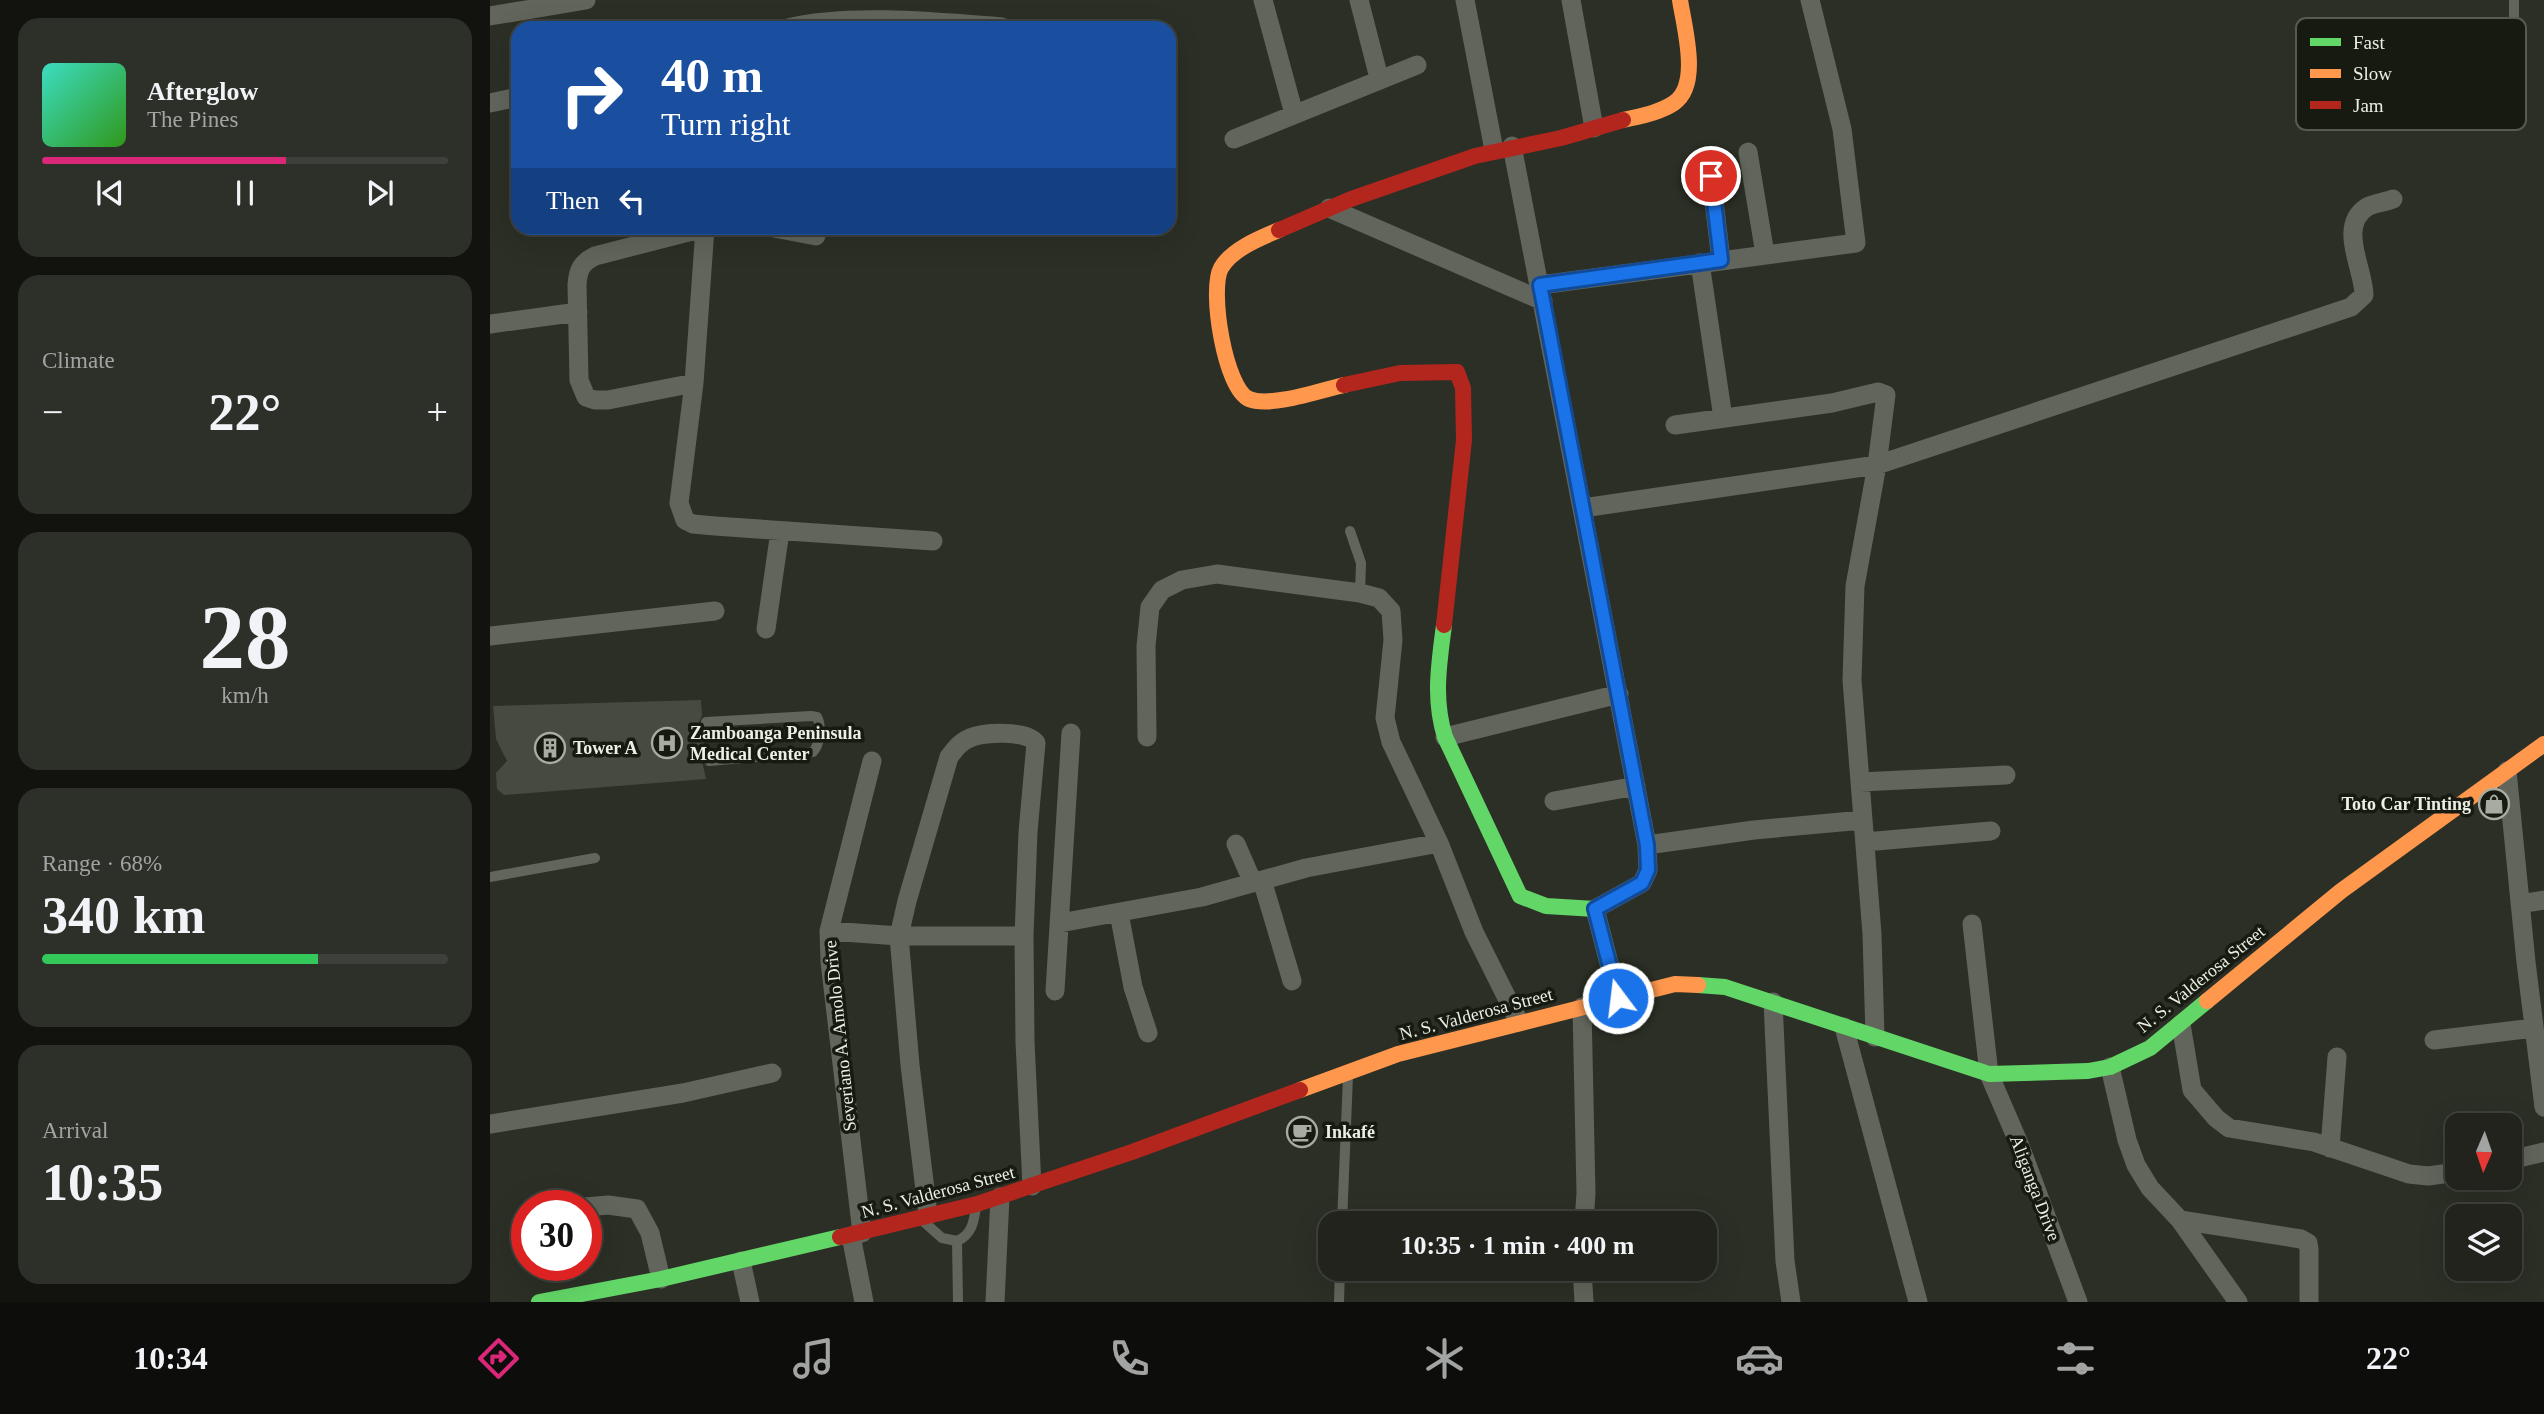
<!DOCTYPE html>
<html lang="en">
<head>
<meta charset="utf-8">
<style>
  :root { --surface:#21231c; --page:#2d2f29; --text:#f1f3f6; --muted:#a2a4a3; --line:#3e403b; --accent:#db2777 }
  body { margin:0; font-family:Georgia,serif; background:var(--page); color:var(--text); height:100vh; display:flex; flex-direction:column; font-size:26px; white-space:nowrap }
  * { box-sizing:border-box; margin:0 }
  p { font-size:23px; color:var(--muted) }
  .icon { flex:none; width:38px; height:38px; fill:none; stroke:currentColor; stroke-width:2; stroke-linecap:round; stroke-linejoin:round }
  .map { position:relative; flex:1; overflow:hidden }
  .sheet { display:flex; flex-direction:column; gap:18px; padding:18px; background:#12130f; width:490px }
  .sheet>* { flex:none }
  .guide { position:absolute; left:21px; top:21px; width:665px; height:214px; border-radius:21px; box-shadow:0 7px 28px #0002,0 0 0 2px var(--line); background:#1a4fa0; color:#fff; overflow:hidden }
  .needle { width:46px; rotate:182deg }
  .fabs { position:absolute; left:1955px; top:1113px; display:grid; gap:14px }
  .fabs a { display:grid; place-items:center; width:77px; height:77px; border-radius:14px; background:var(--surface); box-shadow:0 7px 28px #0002,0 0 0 2px var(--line); font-size:35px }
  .speed { position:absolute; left:21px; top:1190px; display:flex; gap:14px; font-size:35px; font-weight:700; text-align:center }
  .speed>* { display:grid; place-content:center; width:91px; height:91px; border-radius:50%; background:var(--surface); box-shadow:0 7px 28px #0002,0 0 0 2px var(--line); line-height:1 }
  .speed .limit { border:10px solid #d22; background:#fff; color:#111 }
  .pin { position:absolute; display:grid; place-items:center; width:60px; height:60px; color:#fff; margin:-30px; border:4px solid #fff; border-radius:50%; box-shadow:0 2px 7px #0007 }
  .me { position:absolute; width:77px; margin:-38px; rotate:345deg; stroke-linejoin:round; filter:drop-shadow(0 0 5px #0008) }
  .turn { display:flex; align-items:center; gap:24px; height:147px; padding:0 35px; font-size:32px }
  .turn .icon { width:91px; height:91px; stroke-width:2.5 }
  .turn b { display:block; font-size:49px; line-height:60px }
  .then { display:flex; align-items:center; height:66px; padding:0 35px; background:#0003; gap:14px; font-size:26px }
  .big { font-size:52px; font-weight:700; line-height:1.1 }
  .sheet .card { flex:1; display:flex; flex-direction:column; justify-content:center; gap:10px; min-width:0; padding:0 24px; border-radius:21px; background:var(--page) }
  .sheet .dial { align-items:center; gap:0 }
  .dial b { font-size:91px; line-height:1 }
  .song { display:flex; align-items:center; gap:21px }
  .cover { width:84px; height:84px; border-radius:10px; background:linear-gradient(135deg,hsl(170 70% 55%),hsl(110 70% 35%)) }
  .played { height:7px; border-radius:4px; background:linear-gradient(90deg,var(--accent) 60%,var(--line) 60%) }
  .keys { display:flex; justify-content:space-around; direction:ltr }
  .heat { display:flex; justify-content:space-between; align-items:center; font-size:38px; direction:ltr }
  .charge { height:10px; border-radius:5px; background:linear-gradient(90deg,#34c759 68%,var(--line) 0) }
  .trip { position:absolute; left:828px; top:1211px; width:399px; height:70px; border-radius:21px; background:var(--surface); box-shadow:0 7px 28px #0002,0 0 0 2px var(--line); font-weight:700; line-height:70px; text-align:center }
  .tabs { display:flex; height:112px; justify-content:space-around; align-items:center; background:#0d0e0b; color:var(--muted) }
  .tabs .icon { width:49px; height:49px }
  .tabs .current { color:var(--accent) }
  .tabs b { font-size:32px; color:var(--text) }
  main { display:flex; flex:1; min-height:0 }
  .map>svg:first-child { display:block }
  .building { fill:#474a41 }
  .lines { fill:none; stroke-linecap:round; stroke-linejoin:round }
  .lane { stroke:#61655b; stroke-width:10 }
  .street { stroke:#61655b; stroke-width:19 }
  .fast { stroke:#63d668; stroke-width:16 }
  .slow { stroke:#ff974d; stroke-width:16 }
  .jam { stroke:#b3261e; stroke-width:16 }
  .route-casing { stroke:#114b97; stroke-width:18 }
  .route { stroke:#1a73e8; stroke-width:12 }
  .labels { text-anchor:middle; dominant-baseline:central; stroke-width:7; stroke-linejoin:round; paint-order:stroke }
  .poi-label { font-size:18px; font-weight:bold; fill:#ebf0e3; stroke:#171a11; text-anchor:start }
  .street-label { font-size:18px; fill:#ebf0e3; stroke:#171a11 }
  .key { fill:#171a11; stroke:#575a50; stroke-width:2 }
  .key-label { font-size:19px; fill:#ebf0e3 }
</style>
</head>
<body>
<main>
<section class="sheet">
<div class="card">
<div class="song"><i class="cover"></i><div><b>Afterglow</b><p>The Pines</p></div></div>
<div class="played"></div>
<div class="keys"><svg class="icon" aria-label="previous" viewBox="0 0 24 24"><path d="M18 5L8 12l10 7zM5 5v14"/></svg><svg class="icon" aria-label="pause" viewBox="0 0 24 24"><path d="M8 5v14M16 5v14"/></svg><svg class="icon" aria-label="next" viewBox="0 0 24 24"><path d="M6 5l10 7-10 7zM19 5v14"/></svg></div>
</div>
<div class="card"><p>Climate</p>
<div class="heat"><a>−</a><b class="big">22°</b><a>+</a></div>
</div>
<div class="card dial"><b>28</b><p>km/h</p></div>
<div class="card"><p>Range · 68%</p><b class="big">340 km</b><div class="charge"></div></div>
<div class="card"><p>Arrival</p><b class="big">10:35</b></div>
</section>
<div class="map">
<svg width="2054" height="1302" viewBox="0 0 2054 1302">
  <rect width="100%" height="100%" fill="#2c2f25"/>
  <path class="building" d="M211,700L212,716L209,722L213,729L214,755L212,761L216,779L14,795L7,789L6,773L17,761L6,739L3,706Z"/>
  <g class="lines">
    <path class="lane" d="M2024,0V37
      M860,531L871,563L870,593
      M216,722L321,716L327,717C332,726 330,744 323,752L219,761
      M0,877L105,858
      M434,1222L452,1238L467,1241L468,1302
      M852,1223L858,1076
      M467,1241C482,1235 484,1221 486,1207
      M849,1302L850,1269"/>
    <path class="street" d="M773,0L804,114
      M869,0L889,78
      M975,0L1004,150
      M1081,0L1104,128
      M0,16L96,0
      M298,28C358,13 449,22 512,27
      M0,103L28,97
      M744,139L927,65
      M1022,146L1157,845L1158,870L1152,883L1105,909L1128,998
      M1258,152L1275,254
      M1221,176L1231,260
      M839,208L1053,301
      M215,228L204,383L189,503L195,520L203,524L225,526L443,541
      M284,228L326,236
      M1210,263L1233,418
      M1050,285L1366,243L1352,129L1320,0
      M0,324L88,312
      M204,383L118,400H105L96,397L89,380L87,285C88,270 91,263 105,256L214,228
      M1185,425L1342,403L1388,392L1396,395L1387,465L1365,586L1362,680L1382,934L1385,1037
      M1093,508L1387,465L1861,307L1874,295C1874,269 1847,226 1877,207C1884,203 1896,202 1903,199
      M276,629L290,531
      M0,636L225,611
      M657,737L656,646L660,607L672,590L692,580L727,574L870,593L889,598L901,611L903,640L895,718L901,742L949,843L984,932L1029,1022
      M955,737L1129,694
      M2017,771L2036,962L2054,1107
      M1370,782L1516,775
      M1064,801L1146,786
      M1375,842L1501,831
      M746,844L763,883
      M1157,845L1264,830L1373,820
      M772,880L802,981
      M2030,904L2054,900
      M629,913L643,987L658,1033
      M570,923L712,897L816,868L949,843
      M1482,924L1499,1074L1530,1146L1588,1302
      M339,931L409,936H534
      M565,991L581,733
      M1283,1002L1295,1261L1301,1302
      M1092,1007L1096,1193L1094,1223
      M1691,1024L1702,1090L1726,1118L1739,1128L1824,1142L1919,1174L1938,1176L1967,1172
      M1354,1027L1428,1302
      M1944,1040L2044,1028
      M1620,1067L1637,1140L1646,1165L1660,1188L1690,1220L1748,1302
      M0,1124L193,1093L282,1073
      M1840,1148L1847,1057
      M2020,1160L2054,1152
      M96,1207L118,1205L147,1209L160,1233L171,1279
      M438,1215L420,1065L409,936L417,901L459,757C465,749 470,742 480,738C493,732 538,730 546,743L538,832L534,936L535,1042L542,1186
      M1690,1220L1811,1239L1818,1243L1819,1249V1302
      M372,1233L340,962L339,931L382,761
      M361,1236L374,1302
      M251,1261L260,1302
      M1092,1269L1094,1302
      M505,1302L510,1197"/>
    <path class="fast" d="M954,625C949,664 943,699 955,737L1030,896L1056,906L1105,909
      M1208,985L1235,987L1499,1074L1598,1071L1620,1067L1660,1048L1717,1001
      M49,1302L171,1279L350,1237"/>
    <path class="slow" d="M1133,120C1150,116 1169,113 1184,103C1211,85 1194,27 1190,0
      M789,230C770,238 742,249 731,268C719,290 735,389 759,399C780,408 832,390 854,385
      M1717,1001L1851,891L2054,744
      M810,1090L908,1054L1185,984L1208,985"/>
    <path class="jam" d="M789,230L861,199L985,156L1071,138L1133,120
      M854,385L910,373L967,372L973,388L974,440L954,625
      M350,1237L487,1204L642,1152L810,1090"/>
  </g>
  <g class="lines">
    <g class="route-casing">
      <path id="route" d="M1128,998L1105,909L1152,883L1158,870L1157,845L1050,285L1231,260L1221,176"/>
    </g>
    <use href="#route" class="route"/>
  </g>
  <defs>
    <g id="hospital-ring" transform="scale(1.575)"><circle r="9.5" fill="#171a11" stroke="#a8aca0" stroke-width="1.5"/><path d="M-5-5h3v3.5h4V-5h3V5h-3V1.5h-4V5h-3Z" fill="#a8aca0"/></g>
    <g id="building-ring" transform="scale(1.575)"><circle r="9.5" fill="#171a11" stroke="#a8aca0" stroke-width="1.5"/><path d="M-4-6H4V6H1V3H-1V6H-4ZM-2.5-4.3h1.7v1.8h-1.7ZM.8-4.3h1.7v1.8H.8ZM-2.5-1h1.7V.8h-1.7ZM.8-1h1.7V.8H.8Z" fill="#a8aca0"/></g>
    <g id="shop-ring" transform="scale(1.575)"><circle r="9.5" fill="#171a11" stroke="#a8aca0" stroke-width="1.5"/><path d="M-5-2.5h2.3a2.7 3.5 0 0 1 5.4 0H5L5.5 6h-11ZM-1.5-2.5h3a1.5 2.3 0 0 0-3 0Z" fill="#a8aca0"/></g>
    <g id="cafe-ring" transform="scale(1.575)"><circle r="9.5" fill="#171a11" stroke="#a8aca0" stroke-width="1.5"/><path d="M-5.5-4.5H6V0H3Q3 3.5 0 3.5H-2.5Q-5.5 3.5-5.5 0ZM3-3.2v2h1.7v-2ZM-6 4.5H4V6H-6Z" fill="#a8aca0"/></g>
  </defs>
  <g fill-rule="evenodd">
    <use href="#hospital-ring" x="177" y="743"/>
    <use href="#building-ring" x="60" y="748"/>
    <use href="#shop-ring" x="2004" y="804"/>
    <use href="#cafe-ring" x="812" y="1132"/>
  </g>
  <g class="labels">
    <g class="poi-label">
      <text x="200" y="733">Zamboanga Peninsula<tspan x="200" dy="21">Medical Center</tspan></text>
      <text x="83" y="748">Tower A</text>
      <text x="1981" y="804" text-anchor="end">Toto Car Tinting</text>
      <text x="835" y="1132">Inkafé</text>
    </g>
    <g class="street-label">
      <text transform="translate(1711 979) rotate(-39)">N. S. Valderosa Street</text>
      <text transform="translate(986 1014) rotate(-15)">N. S. Valderosa Street</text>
      <text transform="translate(350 1036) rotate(-96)">Severiano A. Amolo Drive</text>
      <text transform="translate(1545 1188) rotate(69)">Aliganga Drive</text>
      <text transform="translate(448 1192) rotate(-15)">N. S. Valderosa Street</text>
    </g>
  </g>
  <rect x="1806" y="18" width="230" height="112" rx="10" class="key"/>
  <rect x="1820" y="38" width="31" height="8" fill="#63d668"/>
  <rect x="1820" y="69" width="31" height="9" fill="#ff974d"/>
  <rect x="1820" y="101" width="31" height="8" fill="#b3261e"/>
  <g class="key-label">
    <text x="1863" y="49">Fast</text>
    <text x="1863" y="80">Slow</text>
    <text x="1863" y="112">Jam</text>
  </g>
</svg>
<div class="fabs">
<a><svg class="needle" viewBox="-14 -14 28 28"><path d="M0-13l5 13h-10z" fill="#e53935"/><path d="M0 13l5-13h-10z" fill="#a2a4a3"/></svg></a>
<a><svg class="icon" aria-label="layers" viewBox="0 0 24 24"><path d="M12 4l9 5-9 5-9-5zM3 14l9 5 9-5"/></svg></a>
</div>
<div class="speed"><div class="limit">30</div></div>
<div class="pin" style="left:1221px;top:176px;background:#d93025"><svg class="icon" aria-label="arrive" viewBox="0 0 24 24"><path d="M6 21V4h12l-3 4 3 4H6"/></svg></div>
<svg class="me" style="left:1128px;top:998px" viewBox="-20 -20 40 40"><circle r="17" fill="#1a73e8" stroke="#fff" stroke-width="3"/><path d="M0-11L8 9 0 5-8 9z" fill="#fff"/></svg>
<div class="trip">10:35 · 1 min · 400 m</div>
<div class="guide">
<div class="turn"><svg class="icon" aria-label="right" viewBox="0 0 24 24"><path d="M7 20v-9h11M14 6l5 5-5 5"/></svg><div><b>40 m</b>Turn right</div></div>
<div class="then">Then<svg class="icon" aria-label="left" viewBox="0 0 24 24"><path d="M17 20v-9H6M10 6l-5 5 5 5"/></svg></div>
</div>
</div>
</main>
<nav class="tabs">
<b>10:34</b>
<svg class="icon current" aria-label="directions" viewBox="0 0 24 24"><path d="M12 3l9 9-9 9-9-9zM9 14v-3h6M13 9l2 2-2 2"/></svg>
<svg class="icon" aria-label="music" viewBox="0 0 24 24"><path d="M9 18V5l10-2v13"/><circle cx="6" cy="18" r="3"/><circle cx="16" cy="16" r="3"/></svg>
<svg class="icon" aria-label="phone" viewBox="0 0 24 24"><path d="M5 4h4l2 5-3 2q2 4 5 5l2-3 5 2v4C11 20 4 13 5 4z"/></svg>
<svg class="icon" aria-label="climate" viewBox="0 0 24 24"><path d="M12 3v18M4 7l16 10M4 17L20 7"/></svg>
<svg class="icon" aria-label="car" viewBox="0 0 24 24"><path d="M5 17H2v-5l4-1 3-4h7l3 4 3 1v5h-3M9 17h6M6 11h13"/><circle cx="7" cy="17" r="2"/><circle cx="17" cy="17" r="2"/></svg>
<svg class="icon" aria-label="filters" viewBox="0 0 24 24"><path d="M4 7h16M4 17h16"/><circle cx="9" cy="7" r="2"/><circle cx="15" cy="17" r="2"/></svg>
<b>22°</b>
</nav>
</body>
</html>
